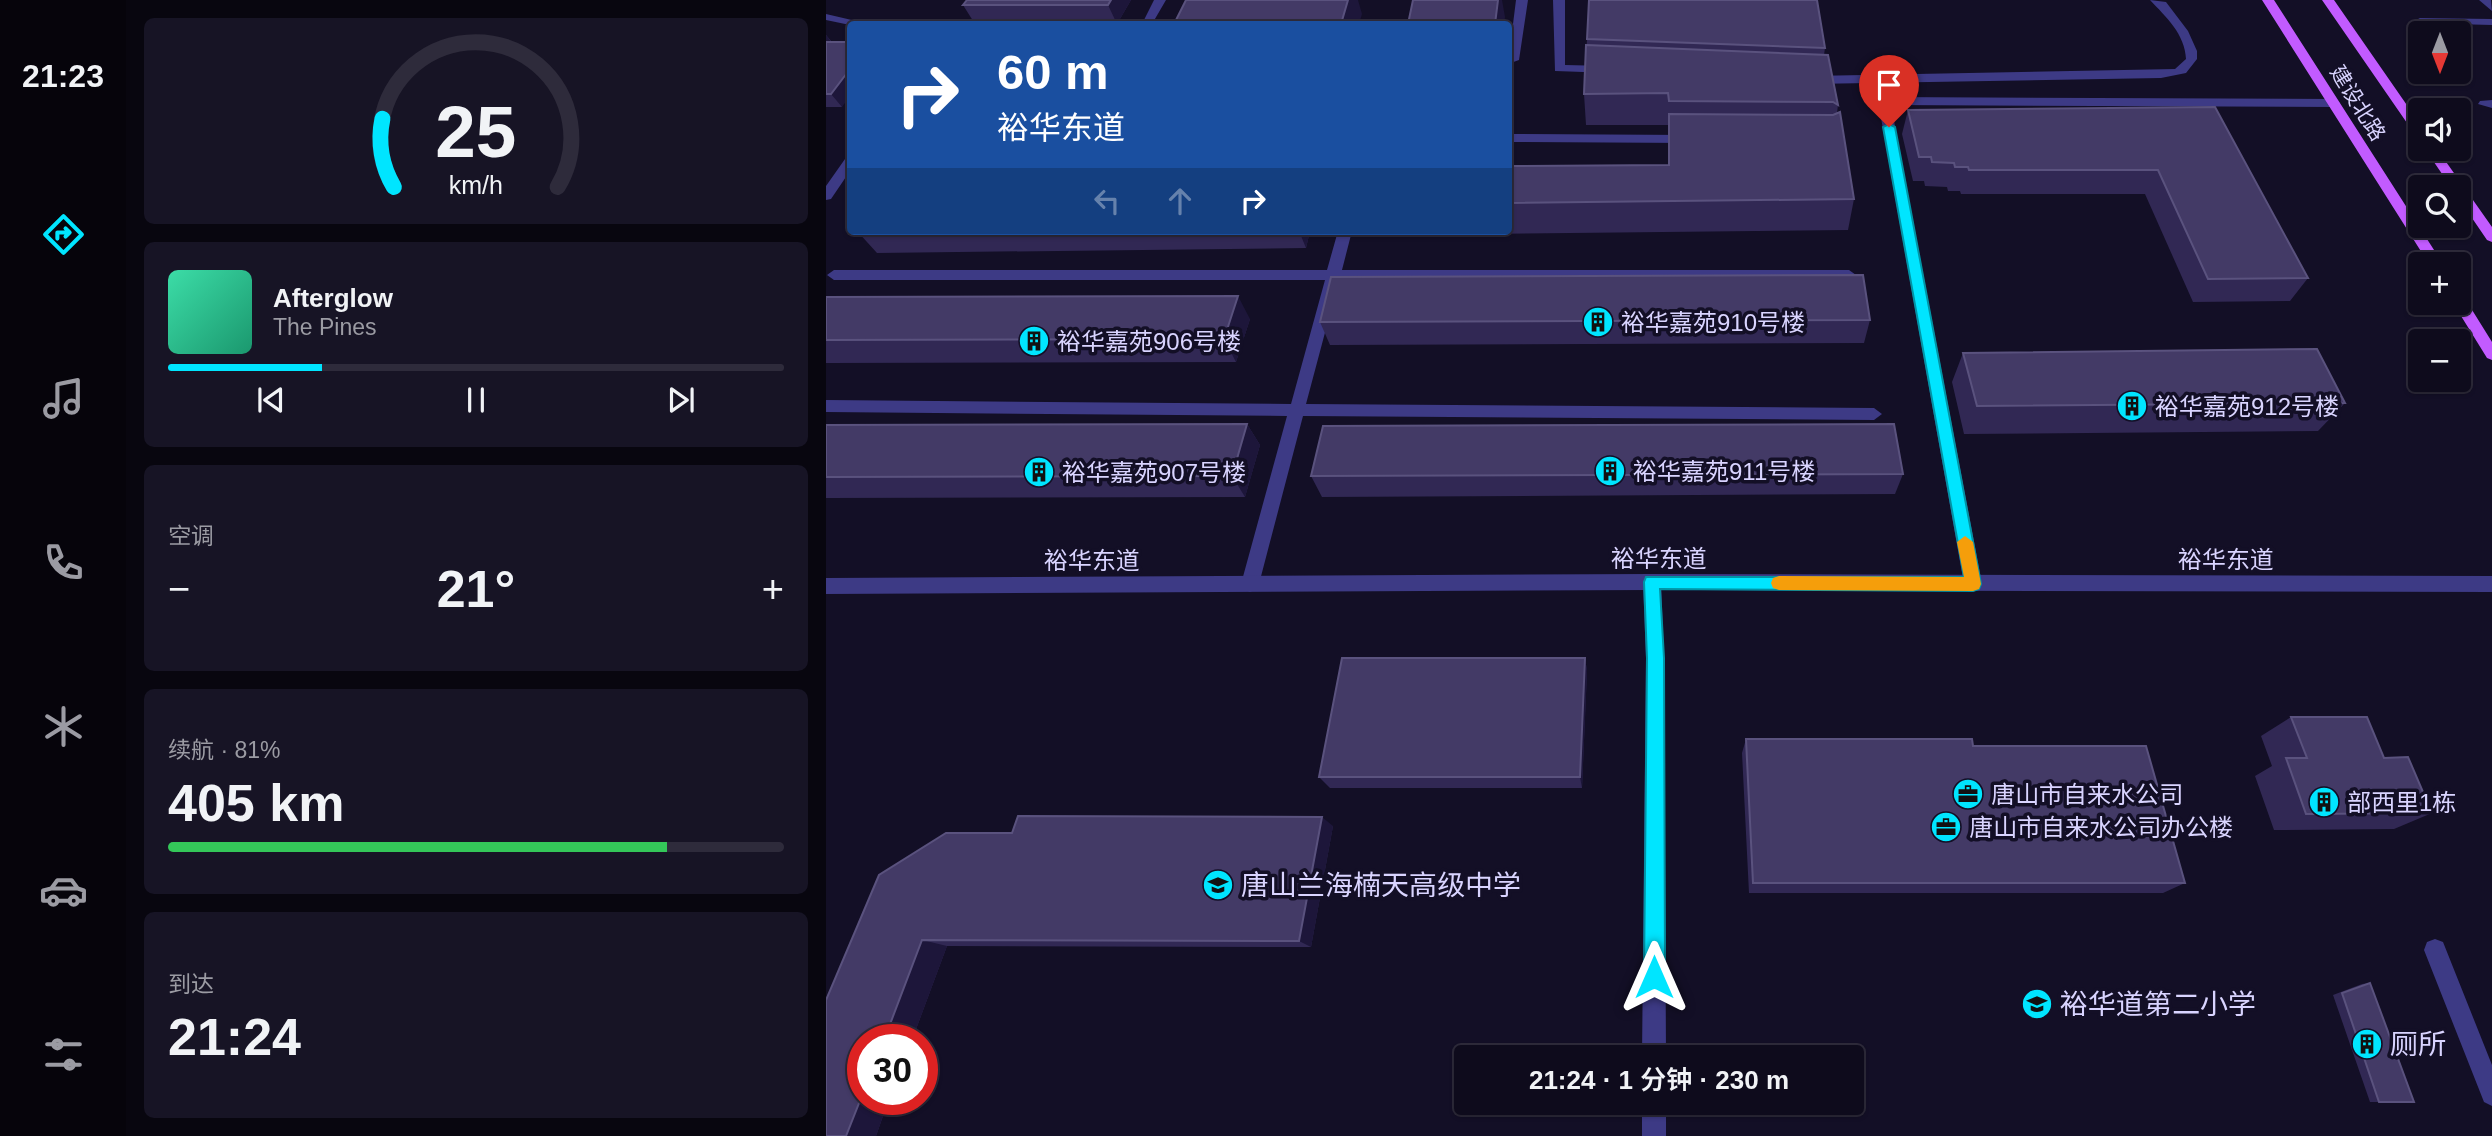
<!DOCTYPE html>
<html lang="zh">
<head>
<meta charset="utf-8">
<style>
  :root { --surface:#0e0b1c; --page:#171425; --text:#f1f3f6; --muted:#9b9ba3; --line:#2e2b3b; --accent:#00e5ff }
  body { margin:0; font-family:Helvetica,"Noto Sans SC",sans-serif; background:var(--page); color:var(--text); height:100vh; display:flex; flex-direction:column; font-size:26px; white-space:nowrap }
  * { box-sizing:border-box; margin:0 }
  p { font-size:23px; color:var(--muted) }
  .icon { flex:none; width:38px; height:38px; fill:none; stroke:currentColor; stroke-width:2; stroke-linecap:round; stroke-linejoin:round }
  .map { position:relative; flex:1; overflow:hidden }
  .panel { display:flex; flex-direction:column; gap:18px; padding:18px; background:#08060f; width:700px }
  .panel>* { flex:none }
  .hud { position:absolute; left:21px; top:21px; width:665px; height:214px; border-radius:7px; box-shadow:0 2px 5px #0004,0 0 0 2px var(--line); background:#1a4fa0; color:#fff; overflow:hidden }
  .needle { width:46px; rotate:180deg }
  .fabs { position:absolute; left:1582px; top:21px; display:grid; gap:14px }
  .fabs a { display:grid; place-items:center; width:63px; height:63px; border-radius:7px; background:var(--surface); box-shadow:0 2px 5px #0004,0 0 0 2px var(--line); font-size:35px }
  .speed { position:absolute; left:21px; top:1024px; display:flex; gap:14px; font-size:35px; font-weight:700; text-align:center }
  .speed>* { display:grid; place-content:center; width:91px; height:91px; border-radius:50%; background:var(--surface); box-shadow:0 2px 5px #0004,0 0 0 2px var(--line); line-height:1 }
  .speed .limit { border:10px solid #d22; background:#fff; color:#111 }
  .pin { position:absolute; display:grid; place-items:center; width:60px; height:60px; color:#fff; margin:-72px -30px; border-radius:50% 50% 50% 0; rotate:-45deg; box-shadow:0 0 7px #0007 }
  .pin .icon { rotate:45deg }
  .me { position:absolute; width:77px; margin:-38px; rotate:0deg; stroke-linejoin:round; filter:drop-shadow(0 0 5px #0008) }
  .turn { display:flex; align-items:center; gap:24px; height:147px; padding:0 35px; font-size:32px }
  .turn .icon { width:91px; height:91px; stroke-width:2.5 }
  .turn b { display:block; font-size:49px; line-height:60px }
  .lanes { display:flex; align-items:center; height:66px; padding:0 35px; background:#0003; justify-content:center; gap:35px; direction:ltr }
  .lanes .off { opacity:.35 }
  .big { font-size:52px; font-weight:600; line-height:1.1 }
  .panel .card { flex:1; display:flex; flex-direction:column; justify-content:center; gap:10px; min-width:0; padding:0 24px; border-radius:10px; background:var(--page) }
  .panel .dial { align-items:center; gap:0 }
  .dial svg { height:182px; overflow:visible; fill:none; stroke:var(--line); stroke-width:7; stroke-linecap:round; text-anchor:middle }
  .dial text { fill:var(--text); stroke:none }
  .song { display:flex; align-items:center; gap:21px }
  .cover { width:84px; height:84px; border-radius:10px; background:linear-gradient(135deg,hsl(160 70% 55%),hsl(160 70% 35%)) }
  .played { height:7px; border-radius:4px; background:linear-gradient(90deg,var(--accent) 25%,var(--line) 25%) }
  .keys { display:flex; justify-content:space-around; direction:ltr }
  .heat { display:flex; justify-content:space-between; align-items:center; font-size:38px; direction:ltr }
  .charge { height:10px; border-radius:5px; background:linear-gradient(90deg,#34c759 81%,var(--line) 0) }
  .trip { position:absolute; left:628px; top:1045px; width:410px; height:70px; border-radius:7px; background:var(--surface); box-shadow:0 2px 5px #0004,0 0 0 2px var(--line); font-weight:600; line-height:70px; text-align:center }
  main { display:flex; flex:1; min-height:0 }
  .tab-bar { display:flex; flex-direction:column; width:126px; justify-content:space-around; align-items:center; background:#06040b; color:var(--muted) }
  .tab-bar .icon { width:49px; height:49px }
  .tab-bar .selected { color:var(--accent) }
  .tab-bar b { font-size:32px; color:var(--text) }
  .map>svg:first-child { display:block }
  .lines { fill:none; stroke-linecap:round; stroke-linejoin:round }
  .service { fill:#3d3a85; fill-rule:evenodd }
  .minor { fill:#3d3a85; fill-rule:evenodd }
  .tertiary { fill:#3d3a85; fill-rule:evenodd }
  .primary { fill:#c25bff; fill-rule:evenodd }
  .wall { fill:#312854 }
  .shaded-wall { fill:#1d163a }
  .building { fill:#433a66; stroke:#5a527e; stroke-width:2 }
  .route { fill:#00e5ff; stroke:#0095a6; stroke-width:2 }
  .slow { fill:#f59e0b }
  .labels { text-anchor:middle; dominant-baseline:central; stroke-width:7; stroke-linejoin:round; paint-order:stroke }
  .far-street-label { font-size:21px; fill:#d9d4ff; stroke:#130f26 }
  .poi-label { font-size:24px; fill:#d9d4ff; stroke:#130f26; text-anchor:start }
  .street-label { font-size:24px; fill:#d9d4ff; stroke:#130f26 }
  .near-poi-label { font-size:28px; fill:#d9d4ff; stroke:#130f26; text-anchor:start }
</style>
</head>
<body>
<main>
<nav class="tab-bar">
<b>21:23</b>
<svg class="icon selected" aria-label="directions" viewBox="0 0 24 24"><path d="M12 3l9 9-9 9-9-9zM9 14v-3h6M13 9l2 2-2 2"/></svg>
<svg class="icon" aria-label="music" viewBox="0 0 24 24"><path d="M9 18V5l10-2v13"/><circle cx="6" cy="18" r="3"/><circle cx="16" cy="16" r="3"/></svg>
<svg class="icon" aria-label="phone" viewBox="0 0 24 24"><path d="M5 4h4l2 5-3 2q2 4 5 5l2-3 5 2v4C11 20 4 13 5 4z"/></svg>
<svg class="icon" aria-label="climate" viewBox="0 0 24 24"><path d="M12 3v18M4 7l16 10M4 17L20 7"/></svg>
<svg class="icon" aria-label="car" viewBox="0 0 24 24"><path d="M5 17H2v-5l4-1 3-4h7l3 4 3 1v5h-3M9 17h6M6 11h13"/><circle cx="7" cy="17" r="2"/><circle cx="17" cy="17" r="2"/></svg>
<svg class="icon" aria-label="filters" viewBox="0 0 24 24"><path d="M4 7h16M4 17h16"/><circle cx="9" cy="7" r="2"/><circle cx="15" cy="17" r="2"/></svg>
</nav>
<section class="panel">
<div class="card dial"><svg viewBox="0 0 100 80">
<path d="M14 69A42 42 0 1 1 86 69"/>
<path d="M14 69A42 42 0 0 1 9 39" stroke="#00e5ff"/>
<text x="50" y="56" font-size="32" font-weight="700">25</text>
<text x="50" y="72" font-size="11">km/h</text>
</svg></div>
<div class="card">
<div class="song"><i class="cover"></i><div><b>Afterglow</b><p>The Pines</p></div></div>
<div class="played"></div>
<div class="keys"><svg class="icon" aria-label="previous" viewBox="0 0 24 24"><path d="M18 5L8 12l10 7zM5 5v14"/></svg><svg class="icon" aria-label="pause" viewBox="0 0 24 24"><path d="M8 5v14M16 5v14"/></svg><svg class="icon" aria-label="next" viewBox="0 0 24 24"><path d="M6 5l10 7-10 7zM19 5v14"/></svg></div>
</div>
<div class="card"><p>空调</p>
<div class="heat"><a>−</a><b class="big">21°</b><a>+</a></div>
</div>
<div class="card"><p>续航 · 81%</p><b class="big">405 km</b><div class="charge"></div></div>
<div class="card"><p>到达</p><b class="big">21:24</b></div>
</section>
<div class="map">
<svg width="1666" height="1136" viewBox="0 0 1666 1136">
  <rect width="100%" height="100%" fill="#130f26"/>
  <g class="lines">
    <path class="service" d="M690,0H702L693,60L682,64Z
      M727,0H739V65L782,66L788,70L786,73L729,71Z
      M1324,0L1340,2L1362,31L1371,51V59L1360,73L1335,78L985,84L979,80L985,76L1349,69L1360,59C1359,34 1340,17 1324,0Z
      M1653,0H1665L1666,11Z
      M1594,18L1666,19V25L1590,23L1588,21Z
      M1058,97L1508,99L1514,103L1508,107L1065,105L1156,584L1153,589L1147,592L1141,589L1138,584L1052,101Z
      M1666,100V108L1652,104L1654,101Z
      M682,134L864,135L870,139L864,143L682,142Z
      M512,231H526L516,270H1023L1030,275L1023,280H513L480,404L1048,408L1056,414L1048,420L477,416L433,584L430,589L424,592L418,589L415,584L461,416L0,412V400L465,404L499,280H8L1,275L8,270H501Z
      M1609,939L1617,942L1666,1065V1106L1658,1102L1598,950L1601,942Z"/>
    <path class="minor" d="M328,0H340L326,24H316Z
      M0,14L43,24L24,25L0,20Z
      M24,158V171L5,199L0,200V186L19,159Z
      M826,574L832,577L835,582L838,658L840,1057H816L820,658L817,582L820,577Z
      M816,1102H840V1136H816Z"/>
    <path class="tertiary" d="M826,574L1666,576V592L826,590L0,594V578Z"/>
    <path class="primary" d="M1436,0H1448L1617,264H1603Z
      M1496,0H1508L1594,124V137L1590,136Z
      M1599,149H1611L1666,227V242L1661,240L1633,199V187H1625Z
      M1633,296L1638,297L1666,342V360L1661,358L1627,303H1633Z"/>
  </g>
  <path class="wall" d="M305,0L291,24H149L137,5Z
    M0,35L6,42L16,107H0Z
    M761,39L999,48L998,55L1012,105L1011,113L1028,199L1022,230L570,235L569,231H682V166L843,165L842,125H760L758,94Z
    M1389,107L1482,278L1464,301L1367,302L1319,194H1135L1134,191H1122L1121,187L1099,186L1098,181H1087L1076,134L1082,110Z
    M31,231H484L480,248L51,253Z
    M0,297L424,319L410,362L0,363Z
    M1044,320L1038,343L504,345L494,322Z
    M1137,353L1519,403L1492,431L1138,434L1126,382Z
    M421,424L434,445L419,497L0,498V425Z
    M1077,474L1069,494L496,497L485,476Z
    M759,658L761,671L756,788H504L493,777Z
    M1465,717L1558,758L1606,813L1568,829L1448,830L1429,776L1446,766L1435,736Z
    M920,739L1147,746L1359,883L1337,893H923L916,753Z
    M507,826L485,947L121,946L86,1040H37V1099H63L50,1136H0V1000L186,833Z
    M1544,983L1588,1102H1544L1507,995L1536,984Z"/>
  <path class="shaded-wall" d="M285,0H305L291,24L282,5Z
    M522,0H532L536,14L533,24H515Z
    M672,0H676L679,17L678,24H669Z
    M0,35L7,44L0,53Z
    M24,69V96L16,107L5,94Z
    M473,231H484L480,248Z
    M412,296L424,319L410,362L398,339Z
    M421,424L434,445L419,497L406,476Z
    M759,658L761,671L756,788L754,777Z
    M496,817L507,826L485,947L473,941Z
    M96,940L121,946L86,1040H58Z
    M37,1093V1099H63L50,1136H20Z"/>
  <path class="building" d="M141,0H285L282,5H137Z
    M360,0H522L515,24H348Z
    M587,0H672L669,24H582Z
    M763,0H991L999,48L761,39Z
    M0,42H24V69L5,94H0Z
    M760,45L1002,55L1012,105L1007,102L843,101L842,93L758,94Z
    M1389,107L1482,278L1382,279L1332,170H1143L1142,167H1129L1128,163L1106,162L1105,157H1093L1082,110Z
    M1014,112L1028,199L682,203V166L843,165V114L1007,115Z
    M1037,275L1044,320L494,322L505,277Z
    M412,296L398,339L0,340V297Z
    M1491,349L1519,403L1151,406L1137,353Z
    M421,424L406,476L0,477V425Z
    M1068,424L1077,474L485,476L497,426Z
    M516,658H759L754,777H493Z
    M1465,717H1541L1558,758L1582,757L1606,813L1480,814L1460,758H1481Z
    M920,739H1146L1147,746H1320L1359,883H927Z
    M192,816L496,817L473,941L96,940L58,1040H37V1093L20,1136H0V1000L53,875L120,833H186Z
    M1544,983L1588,1102H1553L1516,993Z"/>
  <path class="route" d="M1063,124L1069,127L1155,584L1153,589L1147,591L834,589L838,658L839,977L836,984L828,987L821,984L818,977L821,658L818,582L820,577H1138L1057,127Z"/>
  <path class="slow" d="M1139,536L1147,542L1155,584L1153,589L1147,591L953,590L947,588L945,583L947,578L953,576L1138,577L1131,542Z"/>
  <defs>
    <g id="building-disc" transform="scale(1.575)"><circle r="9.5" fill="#00e5ff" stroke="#130f26"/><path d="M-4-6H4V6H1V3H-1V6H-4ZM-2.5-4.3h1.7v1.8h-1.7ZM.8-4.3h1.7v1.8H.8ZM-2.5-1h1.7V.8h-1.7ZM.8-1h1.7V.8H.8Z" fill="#111"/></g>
    <g id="office-disc" transform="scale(1.575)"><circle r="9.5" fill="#00e5ff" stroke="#130f26"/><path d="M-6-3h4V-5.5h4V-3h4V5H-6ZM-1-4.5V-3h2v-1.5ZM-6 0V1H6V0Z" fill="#111"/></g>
    <g id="school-disc" transform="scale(1.575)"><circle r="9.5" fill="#00e5ff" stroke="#130f26"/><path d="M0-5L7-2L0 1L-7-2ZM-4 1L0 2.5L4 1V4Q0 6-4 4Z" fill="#111"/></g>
  </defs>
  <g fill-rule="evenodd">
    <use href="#building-disc" x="772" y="322"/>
    <use href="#building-disc" x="208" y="341"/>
    <use href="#building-disc" x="1306" y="406"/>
    <use href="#building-disc" x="784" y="471"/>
    <use href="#building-disc" x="213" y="472"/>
    <use href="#office-disc" x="1142" y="794"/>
    <use href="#building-disc" x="1498" y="802"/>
    <use href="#office-disc" x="1120" y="827"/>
    <use href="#school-disc" x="392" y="885"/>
    <use href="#school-disc" x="1211" y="1004"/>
    <use href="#building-disc" x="1541" y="1044"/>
  </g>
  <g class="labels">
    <g class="far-street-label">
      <text transform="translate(1532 103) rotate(58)">建设北路</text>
    </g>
    <g class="poi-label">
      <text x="795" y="322">裕华嘉苑910号楼</text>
      <text x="231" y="341">裕华嘉苑906号楼</text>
      <text x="1329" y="406">裕华嘉苑912号楼</text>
      <text x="807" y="471">裕华嘉苑911号楼</text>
      <text x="236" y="472">裕华嘉苑907号楼</text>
      <text x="1165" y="794">唐山市自来水公司</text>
      <text x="1521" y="802">部西里1栋</text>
      <text x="1143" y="827">唐山市自来水公司办公楼</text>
    </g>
    <g class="street-label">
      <text x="833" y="558">裕华东道</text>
      <text x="1400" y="559">裕华东道</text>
      <text x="266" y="560">裕华东道</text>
    </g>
    <g class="near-poi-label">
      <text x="415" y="885">唐山兰海楠天高级中学</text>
      <text x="1234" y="1004">裕华道第二小学</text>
      <text x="1564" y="1044">厕所</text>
    </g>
  </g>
</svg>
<div class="fabs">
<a><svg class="needle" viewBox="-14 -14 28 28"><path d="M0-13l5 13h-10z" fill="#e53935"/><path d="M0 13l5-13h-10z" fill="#9b9ba3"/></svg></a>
<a><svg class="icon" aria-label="sound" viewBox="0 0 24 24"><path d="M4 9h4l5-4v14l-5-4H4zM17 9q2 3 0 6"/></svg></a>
<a><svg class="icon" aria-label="search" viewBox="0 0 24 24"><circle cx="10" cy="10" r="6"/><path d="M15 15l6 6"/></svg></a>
<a>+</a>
<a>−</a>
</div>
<div class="speed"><div class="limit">30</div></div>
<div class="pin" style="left:1063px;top:127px;background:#d93025"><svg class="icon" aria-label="arrive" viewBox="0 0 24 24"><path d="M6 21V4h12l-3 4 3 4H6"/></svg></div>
<svg class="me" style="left:828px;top:977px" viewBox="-20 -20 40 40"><path d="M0-17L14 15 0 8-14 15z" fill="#00e5ff" stroke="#fff" stroke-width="4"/></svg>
<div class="trip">21:24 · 1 分钟 · 230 m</div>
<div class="hud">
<div class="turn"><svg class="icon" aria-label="right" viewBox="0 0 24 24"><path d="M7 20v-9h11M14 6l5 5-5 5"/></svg><div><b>60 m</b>裕华东道</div></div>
<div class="lanes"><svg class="icon off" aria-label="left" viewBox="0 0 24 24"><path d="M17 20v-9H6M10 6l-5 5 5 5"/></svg><svg class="icon off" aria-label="ahead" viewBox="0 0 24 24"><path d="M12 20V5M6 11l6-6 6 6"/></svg><svg class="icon" aria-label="right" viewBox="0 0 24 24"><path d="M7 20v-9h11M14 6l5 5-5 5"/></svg></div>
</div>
</div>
</main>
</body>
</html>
